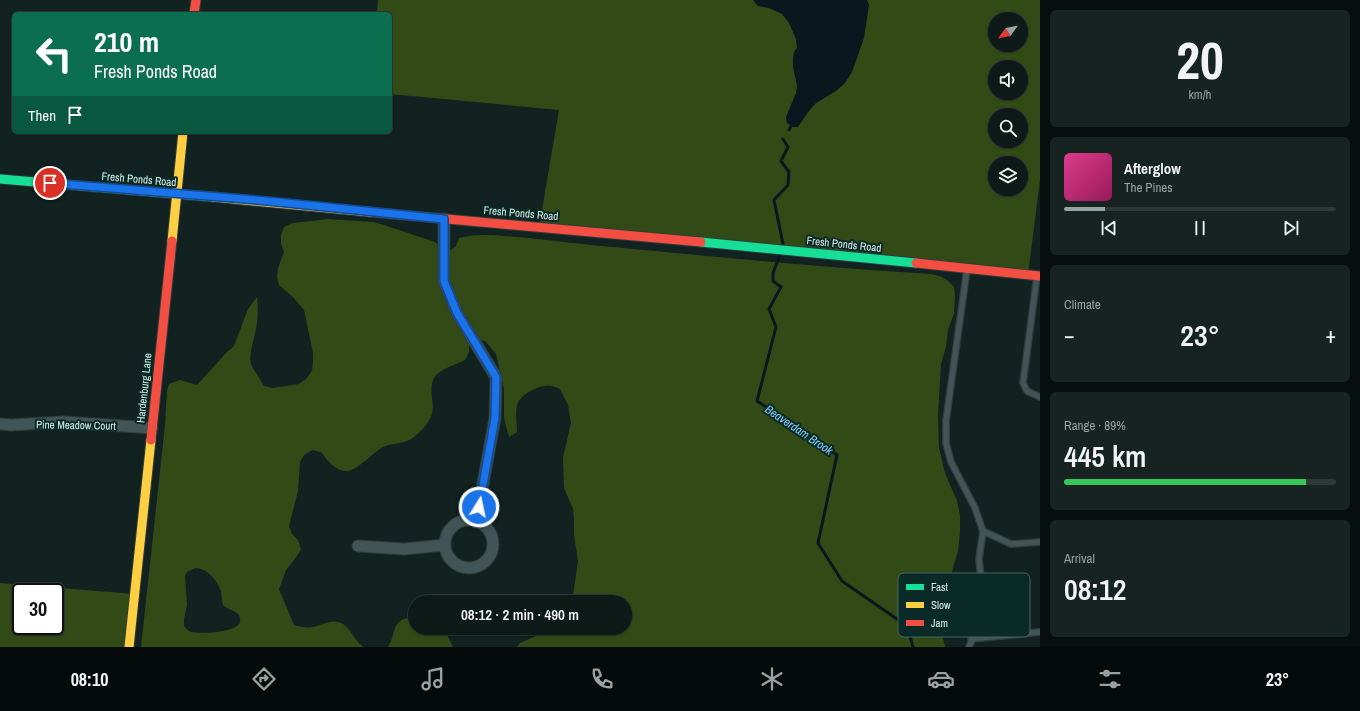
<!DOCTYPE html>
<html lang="en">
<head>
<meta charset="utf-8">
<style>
  :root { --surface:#0d1a18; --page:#162321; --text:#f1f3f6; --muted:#9aa1a2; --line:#2d3837; --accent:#93a5a1 }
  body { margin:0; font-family:"Archivo Narrow",sans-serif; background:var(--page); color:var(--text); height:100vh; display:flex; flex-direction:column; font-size:15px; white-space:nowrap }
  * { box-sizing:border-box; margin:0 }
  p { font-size:13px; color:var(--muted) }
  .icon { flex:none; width:22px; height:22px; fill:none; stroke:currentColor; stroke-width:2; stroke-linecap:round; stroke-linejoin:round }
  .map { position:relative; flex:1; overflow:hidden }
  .panel { display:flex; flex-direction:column; gap:10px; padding:10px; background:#070e0d; width:320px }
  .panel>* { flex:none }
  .guide { position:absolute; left:12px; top:12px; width:380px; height:122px; border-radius:6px; box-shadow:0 1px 3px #0004,0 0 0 1px var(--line); background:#0b6e4f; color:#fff; overflow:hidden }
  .needle { width:26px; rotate:237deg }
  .tools { position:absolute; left:988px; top:12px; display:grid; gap:8px }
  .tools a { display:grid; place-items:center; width:40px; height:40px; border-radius:50%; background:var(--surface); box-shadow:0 1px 3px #0004,0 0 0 1px var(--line); font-size:20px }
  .speed { position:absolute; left:12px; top:583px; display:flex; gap:8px; font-size:20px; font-weight:700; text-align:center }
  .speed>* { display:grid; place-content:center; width:52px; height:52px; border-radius:50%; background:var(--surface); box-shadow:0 1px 3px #0004,0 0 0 1px var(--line); line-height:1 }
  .speed .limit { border:2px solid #111; border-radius:6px; background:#fff; color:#111 }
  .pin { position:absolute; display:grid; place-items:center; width:34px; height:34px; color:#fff; margin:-17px; border:2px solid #fff; border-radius:50%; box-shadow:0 1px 4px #0007 }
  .me { position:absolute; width:44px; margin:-22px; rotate:10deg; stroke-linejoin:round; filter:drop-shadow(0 0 3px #0008) }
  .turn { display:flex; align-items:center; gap:14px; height:84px; padding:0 16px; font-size:18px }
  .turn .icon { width:52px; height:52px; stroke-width:2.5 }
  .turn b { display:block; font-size:28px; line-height:34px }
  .then { display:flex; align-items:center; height:38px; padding:0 16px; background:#0003; gap:8px; font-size:15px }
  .big { font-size:30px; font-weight:600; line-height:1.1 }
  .panel .widget { flex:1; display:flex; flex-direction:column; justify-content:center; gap:6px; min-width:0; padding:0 14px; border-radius:6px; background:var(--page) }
  .panel .dial { align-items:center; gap:0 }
  .dial b { font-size:52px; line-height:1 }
  .song { display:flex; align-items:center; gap:12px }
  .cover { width:48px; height:48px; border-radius:6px; background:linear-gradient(135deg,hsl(330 70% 55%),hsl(330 70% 35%)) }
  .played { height:4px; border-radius:2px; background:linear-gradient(90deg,var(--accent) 15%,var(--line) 15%) }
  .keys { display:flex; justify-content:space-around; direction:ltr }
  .heat { display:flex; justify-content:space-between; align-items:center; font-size:22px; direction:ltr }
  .charge { height:6px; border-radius:3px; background:linear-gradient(90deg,#34c759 89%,var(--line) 0) }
  .trip { position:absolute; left:408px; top:595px; width:224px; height:40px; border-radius:20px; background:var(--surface); box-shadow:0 1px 3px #0004,0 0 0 1px var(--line); font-weight:600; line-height:40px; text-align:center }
  .tab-bar { display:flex; height:64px; justify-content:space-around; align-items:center; background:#050a0a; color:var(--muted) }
  .tab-bar .icon { width:28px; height:28px }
  .tab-bar .selected { color:var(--accent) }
  .tab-bar b { font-size:18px; color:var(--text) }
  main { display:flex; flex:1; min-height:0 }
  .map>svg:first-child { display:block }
  .green { fill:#324b16; fill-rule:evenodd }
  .water { fill:#09171e }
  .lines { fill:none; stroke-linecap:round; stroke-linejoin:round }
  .stream { stroke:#09171e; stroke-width:3 }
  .lane-casing { stroke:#2f3c3b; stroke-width:8 }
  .street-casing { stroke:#2f3c3b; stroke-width:13 }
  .fast-casing { stroke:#2f3c3b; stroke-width:11 }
  .slow-casing { stroke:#2f3c3b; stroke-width:11 }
  .jam-casing { stroke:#2f3c3b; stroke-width:11 }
  .lane { stroke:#425456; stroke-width:5.5 }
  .street { stroke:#425456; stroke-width:11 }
  .fast { stroke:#16e098; stroke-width:9 }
  .slow { stroke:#ffcf43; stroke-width:9 }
  .jam { stroke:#f24e42; stroke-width:9 }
  .route-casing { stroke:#114b97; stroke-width:10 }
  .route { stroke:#1a73e8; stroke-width:7 }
  .labels { text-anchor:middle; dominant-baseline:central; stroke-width:4; stroke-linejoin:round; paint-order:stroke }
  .street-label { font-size:11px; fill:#d9ebe7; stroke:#092a26 }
  .water-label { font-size:12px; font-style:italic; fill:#83cbf4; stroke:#092a26 }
  .key { fill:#092a26; stroke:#476460; stroke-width:1 }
  .key-label { font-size:11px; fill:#d9ebe7 }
</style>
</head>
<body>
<main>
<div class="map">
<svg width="1040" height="647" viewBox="0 0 1040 647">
  <rect width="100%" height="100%" fill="#112220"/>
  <path class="green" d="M378,0H1040V180L1028,275L539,227L559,110L390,94V14H377ZM995,19H1021V45H995ZM995,67H1021V93H995ZM995,115H1021V141H995ZM995,163H1021V189H995Z
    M328,219L373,222L381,224L435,242L441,248L449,251L456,246L459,238C476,234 488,235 504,236C533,238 562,242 591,245C704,255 818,268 931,274L940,276L948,281L954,287L955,296L954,313L948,330L946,347L941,364L938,415L939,448L945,473L957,501L960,515V532L958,551L952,571L946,611L941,629L945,647H517L520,643L536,636L547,628H625V602H570L573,596L578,561L574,535V518L573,509L564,488L563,457L571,423L568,405L560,389C557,388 553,386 551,386C539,384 519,395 517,406C515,414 517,424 517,432L509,437L504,418V389L496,354L485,341L477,340L469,344V352L465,360C456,365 440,368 434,378C428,390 435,402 432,414C430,421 421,432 415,436C404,446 391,442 381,448C373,453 355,472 347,471C335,471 327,460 321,452L312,450L304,455L300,462L298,491L289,526L292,534L298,540L301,549L297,556L286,570L279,589L294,625C300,627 306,628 313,627C324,625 332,618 343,624C352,630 355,642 364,647H141L165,425L167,390L169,384L180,380L197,385L227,352L234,346L248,309L257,297C258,306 258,314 257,323C256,333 248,355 251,364C254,371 260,379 264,386L273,388L299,384L306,379L312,371L313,362V353L304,310L293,297L279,285L277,277L278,268L284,252L281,244V235L284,227L293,223ZM195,568C207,568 217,580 221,591C222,596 221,602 224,606C230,611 242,611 240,622C237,633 200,634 191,632C188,631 186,628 184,626V619L187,605L185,576L187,572Z
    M0,583L134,594L129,647H0ZM21,592H55V626H21Z
    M411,617L415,618V628L444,629L453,647H388C397,633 390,621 411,617Z"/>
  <path class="water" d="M753,0H867L869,5L864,38L852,72L845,83L836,91L816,103L808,112L798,127H793L787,123L786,117L796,93L797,86L793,67V59L794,52L797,48L796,39L789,23L782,14L769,8L758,6Z"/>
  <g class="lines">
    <path class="stream" d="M789,130L791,126
      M783,244L774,200L788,185L789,172L781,161L788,147L783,139
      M780,255L773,273V281L781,287L769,309L776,327L757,401L803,431L837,455L818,543L842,581L907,626L913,647"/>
    <g class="lane-casing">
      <path id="lane" d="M967,269L946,421V443L951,462L975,508L983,531L1011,544L1040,542
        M1037,276L1023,383L1027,391L1040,397
        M971,639L1040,632
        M969,647L984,609L979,559L983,531"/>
    </g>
    <g class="street-casing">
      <path id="street" d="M444,219V281L457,313L496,377L495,418L476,522
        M0,424L11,425L63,422L152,428
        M445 544a24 24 0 1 1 48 0a24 24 0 1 1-48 0Z
        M358,546L404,549L445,545"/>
    </g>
    <g class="fast-casing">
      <path id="fast" d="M0,179L213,197
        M701,242L916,263"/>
    </g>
    <g class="slow-casing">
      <path id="slow" d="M213,197L370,212
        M172,241L183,132
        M129,647L151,440"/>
    </g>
    <g class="jam-casing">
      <path id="jam" d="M194,14L196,0
        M370,212L701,242
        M916,263L1040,276
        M151,440L172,241"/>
    </g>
    <use href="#lane" class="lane"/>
    <use href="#street" class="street"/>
    <use href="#fast" class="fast"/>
    <use href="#slow" class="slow"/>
    <use href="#jam" class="jam"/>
  </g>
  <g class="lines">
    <g class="route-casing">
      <path id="route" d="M50,183L267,201L444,219V281L457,313L496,377L495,418L479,507"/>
    </g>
    <use href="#route" class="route"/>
  </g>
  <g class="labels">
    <g class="street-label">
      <text transform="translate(139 179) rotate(5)">Fresh Ponds Road</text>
      <text transform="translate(521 213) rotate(5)">Fresh Ponds Road</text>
      <text transform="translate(844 244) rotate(6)">Fresh Ponds Road</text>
      <text transform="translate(144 388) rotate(-84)">Hardenburg Lane</text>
      <text transform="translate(76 425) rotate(1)">Pine Meadow Court</text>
    </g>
    <g class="water-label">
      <text transform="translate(799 430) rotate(34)">Beaverdam Brook</text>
    </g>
  </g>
  <rect x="898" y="573" width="132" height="64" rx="6" class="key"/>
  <rect x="906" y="584" width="18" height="6" fill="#16e098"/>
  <rect x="906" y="602" width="18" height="6" fill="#ffcf43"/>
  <rect x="906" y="620" width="18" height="6" fill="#f24e42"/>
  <g class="key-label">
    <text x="931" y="591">Fast</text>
    <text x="931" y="609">Slow</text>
    <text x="931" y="627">Jam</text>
  </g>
</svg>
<div class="tools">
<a><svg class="needle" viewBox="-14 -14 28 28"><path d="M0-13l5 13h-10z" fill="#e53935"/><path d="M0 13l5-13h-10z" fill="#9aa1a2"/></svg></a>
<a><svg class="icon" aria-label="sound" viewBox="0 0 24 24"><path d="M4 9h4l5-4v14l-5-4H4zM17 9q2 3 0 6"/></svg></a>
<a><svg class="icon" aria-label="search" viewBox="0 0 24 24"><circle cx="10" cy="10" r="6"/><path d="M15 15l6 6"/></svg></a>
<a><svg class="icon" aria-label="layers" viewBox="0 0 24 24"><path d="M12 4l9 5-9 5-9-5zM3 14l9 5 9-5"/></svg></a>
</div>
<div class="speed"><div class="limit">30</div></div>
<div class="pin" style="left:50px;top:183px;background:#d93025"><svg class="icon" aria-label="arrive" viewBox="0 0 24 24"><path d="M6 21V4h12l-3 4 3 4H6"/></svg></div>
<svg class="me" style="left:479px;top:507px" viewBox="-20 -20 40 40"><circle r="17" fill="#1a73e8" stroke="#fff" stroke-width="3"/><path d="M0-11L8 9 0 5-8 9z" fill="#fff"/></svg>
<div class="trip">08:12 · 2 min · 490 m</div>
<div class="guide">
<div class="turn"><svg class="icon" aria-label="left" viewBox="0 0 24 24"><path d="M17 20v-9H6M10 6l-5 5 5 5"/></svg><div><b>210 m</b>Fresh Ponds Road</div></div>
<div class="then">Then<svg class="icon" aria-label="arrive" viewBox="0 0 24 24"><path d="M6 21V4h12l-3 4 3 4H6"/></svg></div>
</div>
</div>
<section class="panel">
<div class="widget dial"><b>20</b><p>km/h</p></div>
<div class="widget">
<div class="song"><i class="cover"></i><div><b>Afterglow</b><p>The Pines</p></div></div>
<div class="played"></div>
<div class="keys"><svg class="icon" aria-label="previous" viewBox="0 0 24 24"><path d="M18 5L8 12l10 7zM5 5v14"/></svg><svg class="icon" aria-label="pause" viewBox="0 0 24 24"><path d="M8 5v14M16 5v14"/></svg><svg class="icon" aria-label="next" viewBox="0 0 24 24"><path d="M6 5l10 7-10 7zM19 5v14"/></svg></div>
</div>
<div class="widget"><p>Climate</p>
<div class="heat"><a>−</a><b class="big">23°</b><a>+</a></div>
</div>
<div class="widget"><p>Range · 89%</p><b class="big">445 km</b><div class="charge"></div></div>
<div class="widget"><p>Arrival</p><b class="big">08:12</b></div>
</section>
</main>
<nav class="tab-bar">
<b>08:10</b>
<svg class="icon selected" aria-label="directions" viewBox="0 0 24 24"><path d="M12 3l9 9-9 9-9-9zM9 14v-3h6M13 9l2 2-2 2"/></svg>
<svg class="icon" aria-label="music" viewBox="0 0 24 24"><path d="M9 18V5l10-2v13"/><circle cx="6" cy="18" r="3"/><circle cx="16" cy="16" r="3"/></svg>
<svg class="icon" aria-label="phone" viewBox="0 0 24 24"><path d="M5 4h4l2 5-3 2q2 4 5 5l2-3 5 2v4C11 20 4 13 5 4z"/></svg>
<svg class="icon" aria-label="climate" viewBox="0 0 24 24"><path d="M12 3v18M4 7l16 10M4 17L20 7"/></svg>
<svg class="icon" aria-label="car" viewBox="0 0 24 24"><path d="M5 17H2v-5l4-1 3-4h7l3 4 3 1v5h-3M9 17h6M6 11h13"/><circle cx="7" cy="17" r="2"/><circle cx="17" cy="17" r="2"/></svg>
<svg class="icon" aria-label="filters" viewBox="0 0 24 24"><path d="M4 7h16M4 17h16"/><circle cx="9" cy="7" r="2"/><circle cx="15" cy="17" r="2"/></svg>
<b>23°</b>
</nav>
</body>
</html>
